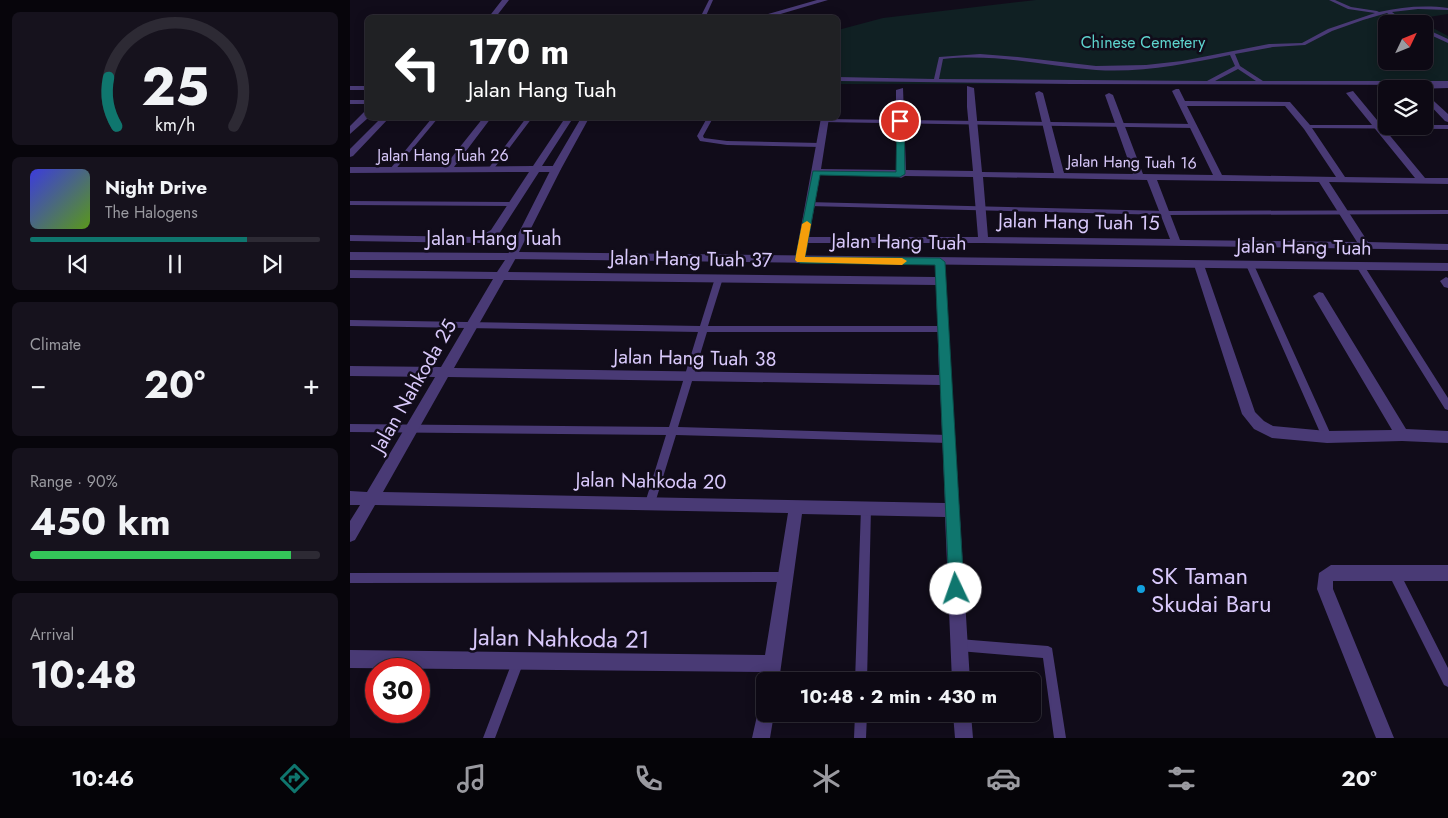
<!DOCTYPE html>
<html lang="en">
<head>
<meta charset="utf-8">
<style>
  :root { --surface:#0d0914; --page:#16121d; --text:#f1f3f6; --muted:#9a9aa0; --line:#2d2a34; --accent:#0f766e }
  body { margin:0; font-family:Jost,sans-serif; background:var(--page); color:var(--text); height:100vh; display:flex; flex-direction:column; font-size:19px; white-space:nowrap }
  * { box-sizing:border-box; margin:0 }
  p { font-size:16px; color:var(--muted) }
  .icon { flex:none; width:28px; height:28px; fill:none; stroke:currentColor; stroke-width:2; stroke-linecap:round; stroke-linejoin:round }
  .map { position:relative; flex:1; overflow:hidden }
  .side { display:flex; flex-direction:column; gap:12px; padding:12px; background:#07050b; width:350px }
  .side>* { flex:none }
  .guide { position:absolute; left:15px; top:15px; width:475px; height:105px; border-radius:8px; box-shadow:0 2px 12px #0003,0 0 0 1px var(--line); background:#202124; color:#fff; overflow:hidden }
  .needle { width:32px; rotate:47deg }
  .buttons { position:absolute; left:1028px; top:15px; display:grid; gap:10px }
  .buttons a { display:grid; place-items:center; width:55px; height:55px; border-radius:8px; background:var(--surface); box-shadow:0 2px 12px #0003,0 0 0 1px var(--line); font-size:25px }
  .speed { position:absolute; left:15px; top:658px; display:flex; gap:10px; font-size:25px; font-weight:700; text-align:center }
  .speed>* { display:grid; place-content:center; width:65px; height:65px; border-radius:50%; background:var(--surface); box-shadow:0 2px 12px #0003,0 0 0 1px var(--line); line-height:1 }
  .speed .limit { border:8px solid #d22; background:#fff; color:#111 }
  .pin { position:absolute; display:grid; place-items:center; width:42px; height:42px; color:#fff; margin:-21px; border:2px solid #fff; border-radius:50%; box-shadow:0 1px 5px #0007 }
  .me { position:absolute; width:55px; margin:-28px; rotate:357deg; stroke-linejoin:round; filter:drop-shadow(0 0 4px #0008) }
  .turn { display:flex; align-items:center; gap:18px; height:105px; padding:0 20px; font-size:22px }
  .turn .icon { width:65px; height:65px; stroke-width:2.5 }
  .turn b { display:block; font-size:35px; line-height:42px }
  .big { font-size:38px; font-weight:700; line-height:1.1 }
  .side .card { flex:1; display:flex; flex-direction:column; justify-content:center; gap:8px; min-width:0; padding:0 18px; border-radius:8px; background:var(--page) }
  .side .dial { align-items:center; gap:0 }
  .dial svg { height:130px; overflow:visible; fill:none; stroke:var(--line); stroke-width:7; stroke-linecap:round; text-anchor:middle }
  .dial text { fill:var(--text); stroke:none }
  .song { display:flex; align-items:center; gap:15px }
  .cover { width:60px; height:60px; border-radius:8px; background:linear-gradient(135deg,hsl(240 70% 55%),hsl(90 70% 35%)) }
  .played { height:5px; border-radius:2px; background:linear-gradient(90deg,var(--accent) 75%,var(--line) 75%) }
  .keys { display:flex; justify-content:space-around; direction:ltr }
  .heat { display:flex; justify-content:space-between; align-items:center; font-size:28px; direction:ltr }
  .charge { height:8px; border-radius:4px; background:linear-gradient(90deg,#34c759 90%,var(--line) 0) }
  .trip { position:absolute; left:406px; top:672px; width:285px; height:50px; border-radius:8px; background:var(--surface); box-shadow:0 2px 12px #0003,0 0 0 1px var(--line); font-weight:700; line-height:50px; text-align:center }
  .menu { display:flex; height:80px; justify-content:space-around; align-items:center; background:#050408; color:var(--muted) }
  .menu .icon { width:35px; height:35px }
  .menu .active { color:var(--accent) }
  .menu b { font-size:22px; color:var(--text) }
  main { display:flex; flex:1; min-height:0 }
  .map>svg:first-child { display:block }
  .green { fill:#102023; fill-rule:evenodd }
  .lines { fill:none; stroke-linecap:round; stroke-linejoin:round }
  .service { fill:#493a75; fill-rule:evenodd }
  .minor { fill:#493a75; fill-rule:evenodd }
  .tertiary { fill:#493a75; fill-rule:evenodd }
  .route { fill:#0f766e; stroke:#0a4d48 }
  .slow { fill:#f59e0b }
  .poi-dot { fill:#12a1de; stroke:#110c1a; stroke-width:2 }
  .labels { text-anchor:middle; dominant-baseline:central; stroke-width:5; stroke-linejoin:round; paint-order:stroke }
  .far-park-label { font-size:16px; fill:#5dd3cd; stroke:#110c1a }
  .far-street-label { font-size:16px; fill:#d9c9fb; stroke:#110c1a }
  .street-label { font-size:20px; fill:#d9c9fb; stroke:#110c1a }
  .near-poi-label { font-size:24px; fill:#d9c9fb; stroke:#110c1a; text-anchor:start }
  .near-street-label { font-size:24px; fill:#d9c9fb; stroke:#110c1a }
</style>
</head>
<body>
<main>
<section class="side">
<div class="card dial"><svg viewBox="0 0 100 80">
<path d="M14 69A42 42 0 1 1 86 69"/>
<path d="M14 69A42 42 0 0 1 9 39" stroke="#0f766e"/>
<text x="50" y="56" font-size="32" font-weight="700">25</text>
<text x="50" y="72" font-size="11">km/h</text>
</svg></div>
<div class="card">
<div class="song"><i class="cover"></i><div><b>Night Drive</b><p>The Halogens</p></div></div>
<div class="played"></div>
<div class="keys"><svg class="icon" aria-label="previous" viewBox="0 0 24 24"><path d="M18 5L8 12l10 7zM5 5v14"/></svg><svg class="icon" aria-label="pause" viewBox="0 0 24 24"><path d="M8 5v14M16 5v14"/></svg><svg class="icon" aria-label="next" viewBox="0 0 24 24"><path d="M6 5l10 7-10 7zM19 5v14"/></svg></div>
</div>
<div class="card"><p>Climate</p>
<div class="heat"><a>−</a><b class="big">20°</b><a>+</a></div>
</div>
<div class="card"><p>Range · 90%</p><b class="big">450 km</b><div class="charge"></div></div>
<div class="card"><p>Arrival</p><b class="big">10:48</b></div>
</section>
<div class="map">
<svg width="1098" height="738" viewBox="0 0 1098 738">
  <rect width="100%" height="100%" fill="#110c1a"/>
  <path class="green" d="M686,0H1098V14L1066,19L1098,36V83L488,84V30L533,18ZM1036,24H1074V61H1036Z"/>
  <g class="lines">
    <path class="service" d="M359,0H363L355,18H350Z
      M979,0H985L1001,7L1027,11L1029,12C1052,7 1074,5 1098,8V10L1068,9L1042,12L1058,24H1052L1037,13L1013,20L982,31L955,45L923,47L885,54L890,66L913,81H1098V85L721,84L488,81V77L584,79L589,57L630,54L668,57L746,66L796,65L832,61L919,44L952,43L978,29L1025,13L998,9ZM880,55L885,66L857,81L589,79L593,59C645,53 695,66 746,70C791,73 836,64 880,55ZM888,69L906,81H865Z
      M1074,28L1098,39V43L1074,32Z
      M82,118H88L44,171H40V169Z
      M176,118H182L142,171H138V169Z
      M357,118H363L353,136L354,138L377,141L470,143L473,145L470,147L377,145L350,141L347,136Z
      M474,119L844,124L847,126L844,128L472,122V120Z
      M957,125H1098V129L955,128V126Z
      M0,201L163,202L166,204L163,206L0,205Z
      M457,202L816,211L1098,210V214L816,215L459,206H457Z
      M900,262L904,265L982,437L980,440L977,441L974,440L972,437L896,265Z
      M1010,263L1013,264L1098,398V410L1095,409L1006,266Z
      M369,275L373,278L358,326H593L597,329L593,332H357L328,427L598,435L601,436L603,439L601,442L598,443L326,435L305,503L304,506L300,508L296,506L295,503L316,435L0,432V424L319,427L348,332L0,326V320L350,326L365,278Z
      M516,503L520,505L521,508L517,681H505L511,508L512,505Z
      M1044,568L1048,569L1098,668V687L1094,685L1040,577L1039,573L1040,569Z
      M435,572L439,573L441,577L439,581L435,582L0,583V573Z
      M609,639L698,646L702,648L716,738H704L693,658L609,651L605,649L603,645L605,641Z
      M168,655L172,657L174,661L145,738H133L164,657Z
      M505,714H517L516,738H504Z"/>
    <path class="minor" d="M152,0H159L145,18H138Z
      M467,0H478L417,18H404Z
      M1068,84H1098V88L1065,89Z
      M617,86L624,88L632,172L704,173L685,93L689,91L693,93L714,173L783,174L755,95L759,93L763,95L793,174L863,175L822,91L826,89H829L835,101L940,102L960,125L995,177L1065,178L996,93L1003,91L1075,178H1098V184L979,182L1018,242L1098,244V250L633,243H458L454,263H446L445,260L471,118H479L471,169L546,170V90L553,88L556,170L623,171L617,107ZM837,106H935L954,129L986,177L872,175ZM470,175L547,176L551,178L555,176L623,177L628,237H459ZM633,177L797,180L820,239L638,237ZM807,180L969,182L1007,242L830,240Z
      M1074,92L1098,114V122L1095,121L1074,99Z
      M0,100H18V104H0Z
      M15,111H18V118L0,134V126Z
      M31,118H39L3,156L0,157V149Z
      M133,118H141L104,167L183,166L215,118H223L192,166H206L211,169L206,172H189L149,234L130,243L0,241V235L128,237L141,230L179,172L0,173V167H94Z
      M0,252L166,253L167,256L158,272L585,277L586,259H594L620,681H602L595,517L452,514L429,681H415V688L411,681L413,672L0,668V650L415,655L438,513L25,505L5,540L0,542V521L10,505H0V491L17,492L85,377L0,376V366L91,367L143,279L0,278V270L147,272L155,260H0ZM154,280L586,285L589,375L104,368ZM98,377L590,385L595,503L33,492Z
      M849,261L854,265L905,412L914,421L923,426L977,431L1042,430L963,296L969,292L973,293L1056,429L1098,431V443L1052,441L977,443L922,438L904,429L892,414L844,265Z
      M1096,277L1098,278V288L1094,287L1090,281Z
      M981,565H1098V581H983V589L1044,738H1026L967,589L969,573Z
      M415,704V714H424L420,738H402L409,707Z
      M603,714H621L623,738H605Z"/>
    <path class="tertiary" d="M0,86H18V90H0Z
      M231,118H239L211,169L169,252L1098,263V271L158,259L157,256L201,169Z"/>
  </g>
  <path class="route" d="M547,119L554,121L555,174L550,177L470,175L455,257L590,258L595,262L614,589L611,594L606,596L601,594L599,589L585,265L450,263L445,260L463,171L546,172Z"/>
  <path class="slow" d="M457,221L461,224L455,257L552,258L557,261L552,265L447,262L445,260L452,224Z"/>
  <circle class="poi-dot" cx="791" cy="589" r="5"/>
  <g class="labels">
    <g class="far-park-label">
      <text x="793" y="42">Chinese Cemetery</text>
    </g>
    <g class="far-street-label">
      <text x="93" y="155">Jalan Hang Tuah 26</text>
      <text transform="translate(782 162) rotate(1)">Jalan Hang Tuah 16</text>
    </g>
    <g class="street-label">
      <text transform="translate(729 222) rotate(1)">Jalan Hang Tuah 15</text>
      <text x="144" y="238">Jalan Hang Tuah</text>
      <text transform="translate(549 242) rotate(1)">Jalan Hang Tuah</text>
      <text transform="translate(954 247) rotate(1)">Jalan Hang Tuah</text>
      <text transform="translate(341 259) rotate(1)">Jalan Hang Tuah 37</text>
      <text transform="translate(345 358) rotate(1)">Jalan Hang Tuah 38</text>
      <text transform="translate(64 386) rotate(-60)">Jalan Nahkoda 25</text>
      <text transform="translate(301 481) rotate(1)">Jalan Nahkoda 20</text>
    </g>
    <g class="near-poi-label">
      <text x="801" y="575">SK Taman<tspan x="801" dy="28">Skudai Baru</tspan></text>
    </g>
    <g class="near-street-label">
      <text transform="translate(211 638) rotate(1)">Jalan Nahkoda 21</text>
    </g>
  </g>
</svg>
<div class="buttons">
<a><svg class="needle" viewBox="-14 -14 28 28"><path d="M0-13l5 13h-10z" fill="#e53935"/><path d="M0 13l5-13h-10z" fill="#9a9aa0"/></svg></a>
<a><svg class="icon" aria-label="layers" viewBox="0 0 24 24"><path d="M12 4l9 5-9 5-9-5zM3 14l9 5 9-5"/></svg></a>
</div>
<div class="speed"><div class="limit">30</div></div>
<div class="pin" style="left:550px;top:121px;background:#d93025"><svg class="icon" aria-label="arrive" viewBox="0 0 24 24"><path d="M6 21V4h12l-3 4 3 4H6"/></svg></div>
<svg class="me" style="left:606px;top:589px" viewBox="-20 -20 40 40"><circle r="19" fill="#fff"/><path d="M0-13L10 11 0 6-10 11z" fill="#0f766e"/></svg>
<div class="trip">10:48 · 2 min · 430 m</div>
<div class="guide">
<div class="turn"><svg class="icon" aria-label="left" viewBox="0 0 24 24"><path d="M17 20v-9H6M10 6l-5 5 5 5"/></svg><div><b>170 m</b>Jalan Hang Tuah</div></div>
</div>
</div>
</main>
<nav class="menu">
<b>10:46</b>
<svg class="icon active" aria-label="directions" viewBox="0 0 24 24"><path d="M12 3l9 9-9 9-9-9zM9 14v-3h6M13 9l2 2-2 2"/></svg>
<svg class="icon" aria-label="music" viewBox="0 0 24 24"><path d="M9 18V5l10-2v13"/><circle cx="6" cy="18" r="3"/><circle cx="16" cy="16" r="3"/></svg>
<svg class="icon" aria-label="phone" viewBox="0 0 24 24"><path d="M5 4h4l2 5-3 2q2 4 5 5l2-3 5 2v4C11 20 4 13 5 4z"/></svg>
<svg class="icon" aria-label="climate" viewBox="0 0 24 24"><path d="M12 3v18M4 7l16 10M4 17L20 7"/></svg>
<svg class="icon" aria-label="car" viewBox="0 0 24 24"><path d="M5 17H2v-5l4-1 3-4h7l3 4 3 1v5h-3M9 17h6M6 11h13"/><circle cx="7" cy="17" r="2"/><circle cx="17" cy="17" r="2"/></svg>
<svg class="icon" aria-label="filters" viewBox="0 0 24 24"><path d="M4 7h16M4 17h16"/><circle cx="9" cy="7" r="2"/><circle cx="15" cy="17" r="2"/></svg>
<b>20°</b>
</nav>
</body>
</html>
